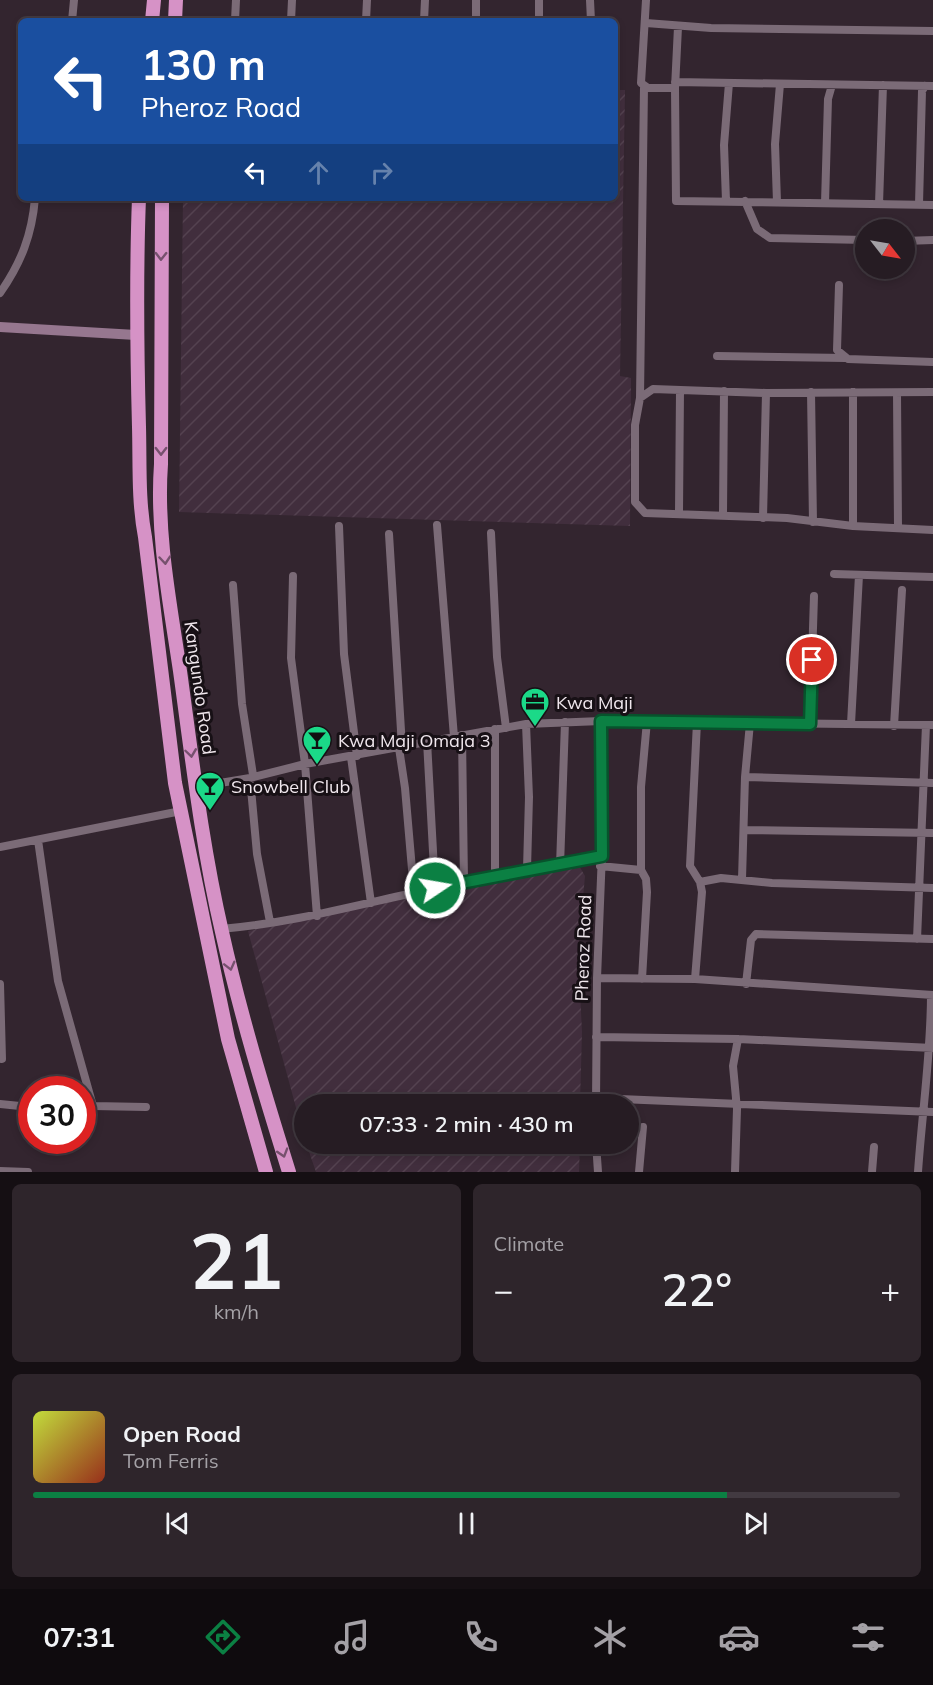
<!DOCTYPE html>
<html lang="en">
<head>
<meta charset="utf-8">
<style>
  :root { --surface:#261c23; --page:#2e252b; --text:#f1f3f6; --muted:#a4a1a6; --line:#423a41; --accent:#0b8043 }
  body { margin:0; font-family:Mulish,sans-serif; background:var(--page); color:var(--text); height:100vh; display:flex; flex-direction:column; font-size:22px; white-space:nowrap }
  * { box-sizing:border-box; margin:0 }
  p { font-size:20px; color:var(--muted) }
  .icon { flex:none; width:33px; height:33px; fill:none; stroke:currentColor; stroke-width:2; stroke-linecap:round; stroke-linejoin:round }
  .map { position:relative; height:1172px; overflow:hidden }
  .drawer { display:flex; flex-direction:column; gap:12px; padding:12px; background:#150f13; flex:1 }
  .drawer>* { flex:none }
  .hud { position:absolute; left:18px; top:18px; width:600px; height:183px; border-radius:9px; box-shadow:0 3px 9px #0003,0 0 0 2px var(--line); background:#1a4fa0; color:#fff; overflow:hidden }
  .needle { width:39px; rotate:121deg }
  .tools { position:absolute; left:855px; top:219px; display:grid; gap:12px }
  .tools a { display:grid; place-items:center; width:60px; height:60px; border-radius:50%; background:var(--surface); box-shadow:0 3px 9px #0003,0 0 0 2px var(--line); font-size:30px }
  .speed { position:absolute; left:18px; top:1076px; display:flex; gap:12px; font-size:30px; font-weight:700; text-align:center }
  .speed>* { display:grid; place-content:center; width:78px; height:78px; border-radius:50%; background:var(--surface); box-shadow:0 3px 9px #0003,0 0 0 2px var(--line); line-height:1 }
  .speed .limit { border:9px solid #d22; background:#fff; color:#111 }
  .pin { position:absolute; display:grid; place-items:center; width:51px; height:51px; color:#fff; margin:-26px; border:3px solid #fff; border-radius:50%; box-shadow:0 2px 6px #0007 }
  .me { position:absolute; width:66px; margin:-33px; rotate:78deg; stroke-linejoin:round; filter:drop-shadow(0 0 4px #0008) }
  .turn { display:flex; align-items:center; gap:21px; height:126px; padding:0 24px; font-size:27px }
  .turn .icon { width:78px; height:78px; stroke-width:2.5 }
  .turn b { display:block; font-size:42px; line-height:51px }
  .lanes { display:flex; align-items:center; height:57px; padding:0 24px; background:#0003; justify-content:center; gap:30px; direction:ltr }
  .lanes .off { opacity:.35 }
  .big { font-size:45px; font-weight:600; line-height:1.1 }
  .drawer .widget { flex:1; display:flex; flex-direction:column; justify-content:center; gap:9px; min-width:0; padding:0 21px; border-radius:9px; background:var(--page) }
  .drawer .dial { align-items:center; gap:0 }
  .dial b { font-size:78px; line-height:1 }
  .song { display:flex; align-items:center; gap:18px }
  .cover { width:72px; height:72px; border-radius:9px; background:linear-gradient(135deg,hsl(70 70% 55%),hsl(10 70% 35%)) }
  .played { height:6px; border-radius:3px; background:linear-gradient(90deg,var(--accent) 80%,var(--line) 80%) }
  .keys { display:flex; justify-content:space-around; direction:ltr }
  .heat { display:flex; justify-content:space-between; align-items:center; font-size:33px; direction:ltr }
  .drawer .tiles { flex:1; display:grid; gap:12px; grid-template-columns:1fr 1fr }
  .widget:last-child { grid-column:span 2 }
  .trip { position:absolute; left:294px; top:1094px; width:345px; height:60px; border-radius:30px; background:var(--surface); box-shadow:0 3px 9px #0003,0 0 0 2px var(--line); font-weight:600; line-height:60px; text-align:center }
  .tab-bar { display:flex; height:96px; justify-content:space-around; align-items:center; background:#0f0b0e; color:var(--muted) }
  .tab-bar .icon { width:42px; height:42px }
  .tab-bar .on { color:var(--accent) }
  .tab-bar b { font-size:27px; color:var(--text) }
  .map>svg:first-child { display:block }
  .industrial { fill:url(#industrial-furrows) }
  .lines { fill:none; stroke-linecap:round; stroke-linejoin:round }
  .street { stroke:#7b6b77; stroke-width:8 }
  .secondary { stroke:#96778f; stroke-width:10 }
  .highway { stroke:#d692c6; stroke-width:14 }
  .oneway { stroke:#76516e }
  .route-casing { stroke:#07532c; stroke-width:15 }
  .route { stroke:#0b8043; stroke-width:10 }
  .labels { text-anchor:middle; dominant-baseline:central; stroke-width:6; stroke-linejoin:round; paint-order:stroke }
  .street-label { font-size:18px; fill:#f0e7ed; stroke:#171015 }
  .poi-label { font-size:18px; fill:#f0e7ed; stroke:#171015; text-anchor:start }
</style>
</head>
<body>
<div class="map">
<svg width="933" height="1172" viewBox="0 0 933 1172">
  <defs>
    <pattern id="industrial-furrows" width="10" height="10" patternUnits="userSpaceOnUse" patternTransform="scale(1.5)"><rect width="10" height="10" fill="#412e3d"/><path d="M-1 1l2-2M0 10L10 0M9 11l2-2" fill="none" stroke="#544250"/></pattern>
  </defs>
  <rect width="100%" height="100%" fill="#33252f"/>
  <path class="industrial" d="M615,90H625L620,376L631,378L630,526L179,512L183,198H615Z
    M578,864L585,876L578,952L582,1032L580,1104H304V1137L248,931Z
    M306,1143H580L579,1172H316Z"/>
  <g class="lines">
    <path class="street" d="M590,0L591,21
      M646,0L641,83L648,88H675
      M72,21L74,0
      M235,21L236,0
      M291,21L292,0
      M366,21L367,0
      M424,21L425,0
      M476,21V0
      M539,21V0
      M646,23L711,28L933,31
      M678,27L675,88L676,201L933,205
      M675,82L933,86
      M726,201L724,145L729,83
      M745,201L757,229L770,238L866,240
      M777,202L775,144L780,84
      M825,203L828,99L832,85
      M879,204L883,85
      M919,204L922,91L925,86
      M904,241L933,240
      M839,285L837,350L848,359L933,362
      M0,293C21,263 32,235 35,198
      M717,356L845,358
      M811,392L813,522
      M853,392V526
      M933,392L766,393L653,389L640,398L635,425V502L645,513L787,518L853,526L933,530
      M897,393L898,527
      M640,398L644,86
      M679,513L680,391
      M723,514L724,391
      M763,518L766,393
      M437,525L454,737
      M339,526L344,654L357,756
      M491,533L497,657L506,728
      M389,534L402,747
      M834,574L933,577
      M293,576L291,658L305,764L317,916
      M233,585L242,704L253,775
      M526,724L529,797L527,869
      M810,724L814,596
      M851,724L859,575
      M894,726L902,590
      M495,729V876
      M462,735L464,882
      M427,741L435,888
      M399,748L405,788L413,881L417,892
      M351,757L371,903
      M745,777L933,783
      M250,778L257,854L270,922
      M196,787L250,778L305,764L526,724L601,721L933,725
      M744,830L933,833
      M38,840L58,981L93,1106L146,1107
      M0,847L181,811
      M560,866L565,722
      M600,866L641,870
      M742,879L745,777L750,723
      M700,882L721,878L772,883L933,888
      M221,929C294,923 364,903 436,888C491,876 547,868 602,856
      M917,939L926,725
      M597,978L695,979L933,995
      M642,979L647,892L646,879L641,870V787L647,721
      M695,979L702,892L700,882L690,866L697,722
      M0,984L2,1059
      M746,984L751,940L756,934L933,939
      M596,1037L738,1039L933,1048
      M596,1098L933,1112
      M0,1104L20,1106
      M596,1104L597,978L603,828L601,721
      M596,1143L598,1172
      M0,1171L28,1172
      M639,1172L643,1127
      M735,1172L737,1109L733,1066L738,1039
      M872,1172L874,1147
      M918,1172C922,1113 931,1054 931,995"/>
    <path class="secondary" d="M0,327L136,335"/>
    <path class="highway" d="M152,21L154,0
      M175,21L176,0
      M139,198C136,275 137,351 139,427C140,464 138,500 145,537L175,783L228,1039L266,1172
      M162,198L161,464C156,533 170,603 180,671C192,758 202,846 222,932C240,1013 264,1092 289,1172"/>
  </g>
  <defs><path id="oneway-chevron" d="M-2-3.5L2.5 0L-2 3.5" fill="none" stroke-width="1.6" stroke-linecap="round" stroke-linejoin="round" transform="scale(1.5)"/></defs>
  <g class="oneway">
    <use href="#oneway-chevron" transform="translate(161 256) rotate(91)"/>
    <use href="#oneway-chevron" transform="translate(161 451) rotate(90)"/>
    <use href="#oneway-chevron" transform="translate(165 560) rotate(85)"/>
    <use href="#oneway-chevron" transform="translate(191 753) rotate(82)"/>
    <use href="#oneway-chevron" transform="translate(230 966) rotate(76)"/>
    <use href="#oneway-chevron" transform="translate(283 1153) rotate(73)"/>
  </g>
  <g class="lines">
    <g class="route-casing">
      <path id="route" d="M435,888L602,856L601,721L810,724L812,660"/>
    </g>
    <use href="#route" class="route"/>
  </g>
  <defs>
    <g id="office-pin" transform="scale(1.5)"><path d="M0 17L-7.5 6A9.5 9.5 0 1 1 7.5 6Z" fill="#1bd988" stroke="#171015"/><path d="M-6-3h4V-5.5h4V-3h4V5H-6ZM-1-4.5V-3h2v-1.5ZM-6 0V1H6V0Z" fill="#111"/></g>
    <g id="bar-pin" transform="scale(1.5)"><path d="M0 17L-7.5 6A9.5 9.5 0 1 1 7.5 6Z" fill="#1bd988" stroke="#171015"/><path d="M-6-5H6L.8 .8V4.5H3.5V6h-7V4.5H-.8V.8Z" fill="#111"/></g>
  </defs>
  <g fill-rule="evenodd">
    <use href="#office-pin" x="535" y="702"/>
    <use href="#bar-pin" x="317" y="740"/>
    <use href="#bar-pin" x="210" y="786"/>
  </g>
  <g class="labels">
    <g class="street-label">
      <text transform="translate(200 688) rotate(82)">Kangundo Road</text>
      <text transform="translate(583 948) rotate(-88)">Pheroz Road</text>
    </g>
    <g class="poi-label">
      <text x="556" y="702">Kwa Maji</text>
      <text x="338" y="740">Kwa Maji Omaja 3</text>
      <text x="231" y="786">Snowbell Club</text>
    </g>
  </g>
</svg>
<div class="tools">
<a><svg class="needle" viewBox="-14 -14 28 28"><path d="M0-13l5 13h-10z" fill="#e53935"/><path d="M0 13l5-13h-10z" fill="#a4a1a6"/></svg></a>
</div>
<div class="speed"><div class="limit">30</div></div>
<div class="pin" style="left:812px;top:660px;background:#d93025"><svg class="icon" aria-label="arrive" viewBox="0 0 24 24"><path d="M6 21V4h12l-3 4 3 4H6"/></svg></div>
<svg class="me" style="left:435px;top:888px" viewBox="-20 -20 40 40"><circle r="17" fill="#0b8043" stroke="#fff" stroke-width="3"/><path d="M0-11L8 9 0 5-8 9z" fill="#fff"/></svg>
<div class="trip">07:33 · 2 min · 430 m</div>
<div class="hud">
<div class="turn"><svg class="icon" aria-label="left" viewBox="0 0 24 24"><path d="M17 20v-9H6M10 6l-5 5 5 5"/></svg><div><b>130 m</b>Pheroz Road</div></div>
<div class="lanes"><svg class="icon" aria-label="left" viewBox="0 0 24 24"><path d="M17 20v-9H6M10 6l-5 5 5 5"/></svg><svg class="icon off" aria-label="ahead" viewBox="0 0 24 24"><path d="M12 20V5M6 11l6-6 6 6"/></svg><svg class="icon off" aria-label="right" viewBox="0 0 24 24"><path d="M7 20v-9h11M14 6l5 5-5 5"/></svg></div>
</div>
</div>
<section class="drawer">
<div class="tiles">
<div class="widget dial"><b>21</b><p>km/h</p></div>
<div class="widget"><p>Climate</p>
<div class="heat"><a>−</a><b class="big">22°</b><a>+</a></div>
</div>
<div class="widget">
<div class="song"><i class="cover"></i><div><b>Open Road</b><p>Tom Ferris</p></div></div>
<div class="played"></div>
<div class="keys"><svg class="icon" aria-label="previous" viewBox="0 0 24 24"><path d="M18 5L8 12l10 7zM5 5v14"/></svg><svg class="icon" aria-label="pause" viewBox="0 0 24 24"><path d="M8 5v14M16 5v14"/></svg><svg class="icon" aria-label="next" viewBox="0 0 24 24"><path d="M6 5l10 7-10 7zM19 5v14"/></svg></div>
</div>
</div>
</section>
<nav class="tab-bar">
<b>07:31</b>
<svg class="icon on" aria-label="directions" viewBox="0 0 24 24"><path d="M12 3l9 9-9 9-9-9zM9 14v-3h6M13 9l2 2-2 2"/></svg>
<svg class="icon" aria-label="music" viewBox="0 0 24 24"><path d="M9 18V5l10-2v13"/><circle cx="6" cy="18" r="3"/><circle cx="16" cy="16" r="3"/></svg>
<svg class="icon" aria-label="phone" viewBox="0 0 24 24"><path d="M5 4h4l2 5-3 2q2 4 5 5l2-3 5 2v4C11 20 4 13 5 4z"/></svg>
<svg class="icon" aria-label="climate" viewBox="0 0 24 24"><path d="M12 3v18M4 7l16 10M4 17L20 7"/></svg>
<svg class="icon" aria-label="car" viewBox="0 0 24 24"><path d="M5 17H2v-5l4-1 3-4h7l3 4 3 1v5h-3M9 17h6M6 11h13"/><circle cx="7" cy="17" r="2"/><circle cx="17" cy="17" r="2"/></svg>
<svg class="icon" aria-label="filters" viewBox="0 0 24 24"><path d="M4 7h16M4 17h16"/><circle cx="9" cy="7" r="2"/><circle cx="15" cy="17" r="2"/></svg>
</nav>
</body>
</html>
